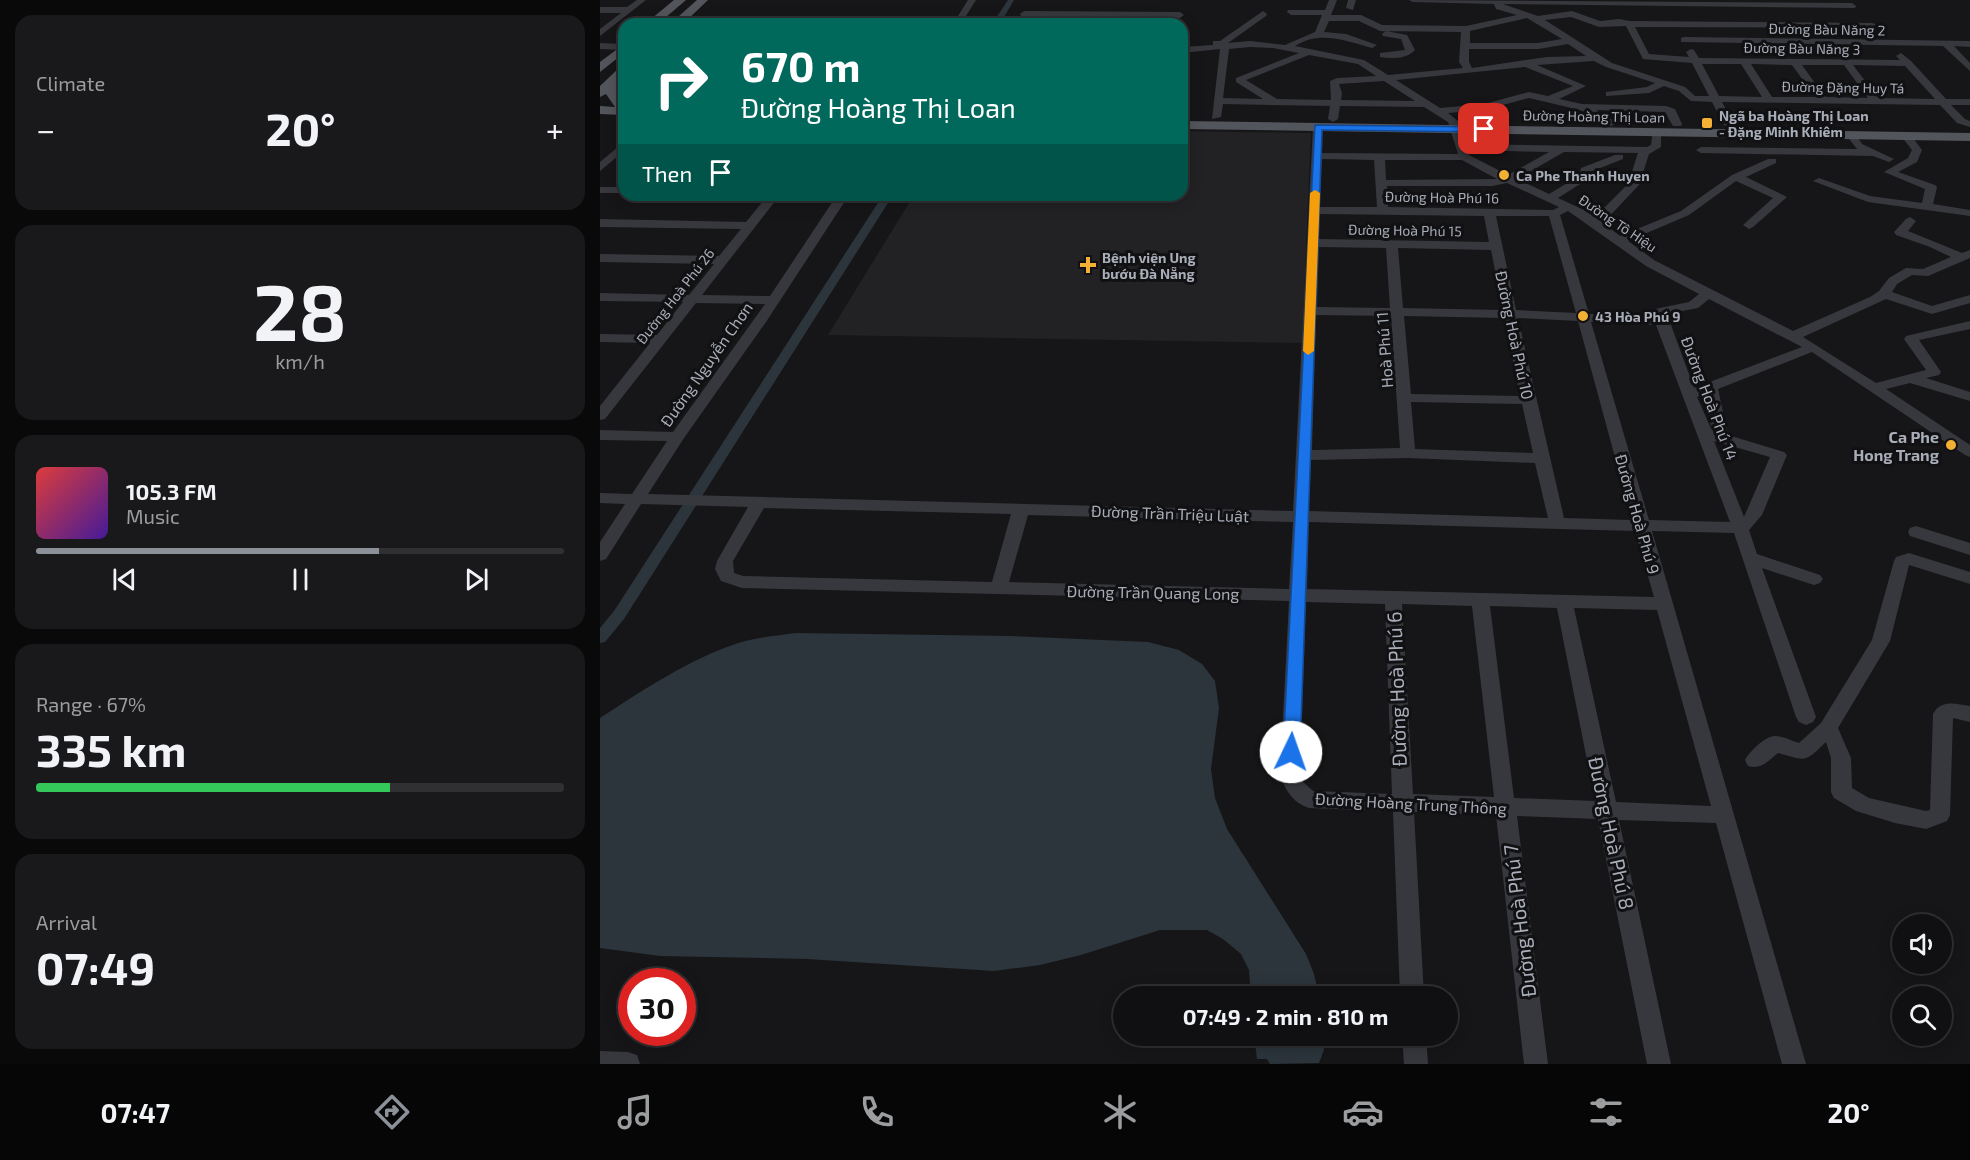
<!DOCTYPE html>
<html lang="en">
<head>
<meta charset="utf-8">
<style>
  :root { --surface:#101012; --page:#19191b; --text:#f1f3f6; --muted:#9c9d9f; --line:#303032; --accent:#8c9099 }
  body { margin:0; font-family:"Exo 2",sans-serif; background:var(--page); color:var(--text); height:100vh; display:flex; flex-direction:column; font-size:22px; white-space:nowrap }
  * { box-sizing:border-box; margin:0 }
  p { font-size:20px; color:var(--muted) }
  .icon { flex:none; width:33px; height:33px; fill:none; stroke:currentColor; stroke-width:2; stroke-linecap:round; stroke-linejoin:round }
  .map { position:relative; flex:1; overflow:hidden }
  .panel { display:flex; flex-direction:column; gap:15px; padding:15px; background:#09090a; width:600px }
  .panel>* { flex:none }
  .banner { position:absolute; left:18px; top:18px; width:570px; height:183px; border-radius:18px; box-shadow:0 3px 15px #0003,0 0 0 2px var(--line); background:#00695c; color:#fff; overflow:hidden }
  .buttons { position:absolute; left:1292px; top:914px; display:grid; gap:12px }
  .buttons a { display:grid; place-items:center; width:60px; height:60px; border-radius:50%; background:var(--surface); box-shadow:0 3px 15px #0003,0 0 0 2px var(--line); font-size:30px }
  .speed { position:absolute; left:18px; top:968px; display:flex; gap:12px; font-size:30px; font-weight:700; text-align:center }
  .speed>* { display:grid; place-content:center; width:78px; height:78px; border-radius:50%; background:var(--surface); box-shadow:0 3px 15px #0003,0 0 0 2px var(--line); line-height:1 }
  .speed .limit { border:9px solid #d22; background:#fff; color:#111 }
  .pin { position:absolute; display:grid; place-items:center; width:51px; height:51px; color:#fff; margin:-26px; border-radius:12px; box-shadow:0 3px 9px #0006 }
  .me { position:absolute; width:66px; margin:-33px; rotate:3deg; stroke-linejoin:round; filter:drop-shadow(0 0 4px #0008) }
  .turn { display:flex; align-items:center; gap:21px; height:126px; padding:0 24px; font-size:27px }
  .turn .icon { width:78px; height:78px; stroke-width:2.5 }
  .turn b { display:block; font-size:42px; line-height:51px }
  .then { display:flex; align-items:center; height:57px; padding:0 24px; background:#0003; gap:12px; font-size:22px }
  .big { font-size:45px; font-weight:700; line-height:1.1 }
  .panel .widget { flex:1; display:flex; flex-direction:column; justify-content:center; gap:9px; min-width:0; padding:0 21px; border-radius:18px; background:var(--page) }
  .panel .dial { align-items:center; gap:0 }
  .dial b { font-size:78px; line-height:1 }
  .song { display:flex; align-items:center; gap:18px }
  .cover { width:72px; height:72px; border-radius:9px; background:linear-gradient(135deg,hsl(0 70% 55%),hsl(260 70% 35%)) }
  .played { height:6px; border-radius:3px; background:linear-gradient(90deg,var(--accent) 65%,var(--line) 65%) }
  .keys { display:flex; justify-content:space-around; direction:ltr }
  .heat { display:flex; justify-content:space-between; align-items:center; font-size:33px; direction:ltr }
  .charge { height:9px; border-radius:4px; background:linear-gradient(90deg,#34c759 67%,var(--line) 0) }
  .trip { position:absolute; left:513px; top:986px; width:345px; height:60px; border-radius:30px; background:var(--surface); box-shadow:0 3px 15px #0003,0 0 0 2px var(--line); font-weight:700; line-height:60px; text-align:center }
  .tabs { display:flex; height:96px; justify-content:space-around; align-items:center; background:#060607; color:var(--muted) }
  .tabs .icon { width:42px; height:42px }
  .tabs .current { color:var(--accent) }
  .tabs b { font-size:27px; color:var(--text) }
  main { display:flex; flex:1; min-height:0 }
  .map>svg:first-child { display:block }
  .built { fill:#222225 }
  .water { fill:#2c353c }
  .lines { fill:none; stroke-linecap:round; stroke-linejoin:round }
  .canal { fill:#2c353c; fill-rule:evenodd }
  .minor { fill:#37383d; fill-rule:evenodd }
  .major { fill:#53555c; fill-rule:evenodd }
  .route { fill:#1a73e8; stroke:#114b97; stroke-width:1.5 }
  .slow { fill:#f59e0b }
  .poi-dot { fill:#f2b134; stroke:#111113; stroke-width:2 }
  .labels { text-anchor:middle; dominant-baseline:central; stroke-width:6; stroke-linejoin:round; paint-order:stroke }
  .far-street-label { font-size:14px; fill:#a8adb8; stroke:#111113 }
  .far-poi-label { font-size:14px; font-weight:bold; fill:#a8adb8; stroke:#111113; text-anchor:start }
  .street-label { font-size:16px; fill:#a8adb8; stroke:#111113 }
  .poi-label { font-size:16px; font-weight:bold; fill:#a8adb8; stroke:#111113; text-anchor:end }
  .near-street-label { font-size:20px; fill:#a8adb8; stroke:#111113 }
</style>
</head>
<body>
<main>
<section class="panel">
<div class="widget"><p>Climate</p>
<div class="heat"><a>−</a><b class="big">20°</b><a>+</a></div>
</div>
<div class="widget dial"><b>28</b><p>km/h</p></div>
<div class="widget">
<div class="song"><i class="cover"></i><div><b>105.3 FM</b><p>Music</p></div></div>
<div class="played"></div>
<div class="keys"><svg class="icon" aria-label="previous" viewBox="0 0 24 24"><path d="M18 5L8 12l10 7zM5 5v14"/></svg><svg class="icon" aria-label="pause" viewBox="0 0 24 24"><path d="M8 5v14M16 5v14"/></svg><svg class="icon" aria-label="next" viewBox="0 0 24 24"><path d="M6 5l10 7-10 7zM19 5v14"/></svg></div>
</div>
<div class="widget"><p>Range · 67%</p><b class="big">335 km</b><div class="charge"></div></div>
<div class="widget"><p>Arrival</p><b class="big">07:49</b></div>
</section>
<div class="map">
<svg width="1370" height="1064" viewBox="0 0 1370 1064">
  <rect width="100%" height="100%" fill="#161618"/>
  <path class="built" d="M582,131L711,133L702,343L228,335L314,195H582Z"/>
  <path class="water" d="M196,633L410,636L548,642L579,650L602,664L615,681L619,708L611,769L615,798L627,829L706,954L714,974L719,996H651L649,970L641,954L623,939L607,930H560L481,955L440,965L394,971L207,959L60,956L0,948V718C40,692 82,664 127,647C149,638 173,636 196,633Z
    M654,1035H722L724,1050L719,1063L670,1064L667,1059H657Z"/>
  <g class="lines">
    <path class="canal" d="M408,0H414L400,24H392Z
      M283,195H293L24,619L5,642L0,643V628L14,611Z"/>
    <path class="minor" d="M37,0H46L0,36V29L21,13H0V7H27Z
      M368,0H376L361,24H353Z
      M729,0H737L731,15H761L782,25L866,26L917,15L896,9L894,4L813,2L809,0L1252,3L1256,6L1255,8L903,4L938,16L972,11L1000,21L1019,19L1030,21L1272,23L1275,24V28L1035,27L1049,54L1089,57L1086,52L1091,49L1094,50L1099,58L1300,60L1296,56L1301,53L1311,61L1346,99H1370V105H1351L1365,119L1370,121V127L1357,123L1340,105L1122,102L1134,125L1129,128L1124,125L1112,102L1091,101L1079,91L1064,86L1049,93L1006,96V92L1047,87L1055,83L1006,67L994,61L937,65L986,86L959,99L982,104L1066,106L1075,109L1082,124L1081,126H1073L1065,112L996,110L1014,121V125L1010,126L980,110L929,98L884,110L848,113L858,121L865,144L1047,147L1051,145L1053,130H1061V147L1049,154L1039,185L1003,223L1020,236L1081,211L1132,175L1168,159H1176V163L1146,177L1187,197L1153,227L1149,229L1143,225L1173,198L1136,181L1089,215L1028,241L1054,260L1193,331L1270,297L1279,291L1289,278L1306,268L1323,269L1351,257L1330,247L1296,235L1294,232L1306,219L1310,217L1316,221L1308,231L1362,253L1370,250V258L1328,276L1312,275L1297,284L1292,292L1332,306L1370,295V303L1332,314L1286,299L1203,337L1276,383L1326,370L1304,339L1306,336L1370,321V329L1319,340L1341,372L1339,375L1326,378L1370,392V401L1310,383L1286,389L1370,445V457L1365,455L1212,352L1118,389L1128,435L1184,452L1187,455L1162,515L1149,530L1157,554L1220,575L1223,579L1220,583L1214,585L1162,568L1216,717L1213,722L1206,725L1199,722L1196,717L1134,533L1052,531L1206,1064H1182L1116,823L1019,820L1071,1064H1047L998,819L917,816L948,1064H924L896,815L814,812L824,996H800L793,811L709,808C692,802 685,790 680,774L689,601L142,588L121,581L115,569L117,561L148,507L41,504L6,559L0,561V542L25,504L0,503V493L32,494L67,441L0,440V430L73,432L165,304L96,303L5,419L0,420V406L50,343L0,342V334L57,335L83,302L0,301V293L89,295L114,264L0,262V254L119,256L141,229L0,227V219L146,222L168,195H180L102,295L170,296L237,195H249L166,322L84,438L48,494L693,511L713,127L718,124L723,127L722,153L858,154L848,122L824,107L740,106L738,119L733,122L728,119L730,106L623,104L621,117L612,119L620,49L582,53V47L613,45V41H620L663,11L667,14L666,16L628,43L650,41L685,45L715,32L722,15H691L687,12L688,10H725ZM971,17L999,27L1026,26L1043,59L1092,63L1109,96H1095L1085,87L1012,63L945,20ZM927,18L962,39L938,43H870V31ZM729,21H759L780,31L861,32L859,62L863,68L788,75L764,60L695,46C720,30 746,41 772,48L777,45L746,34L724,32ZM968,44L986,56L947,57L872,68L869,62V49H938ZM650,47L673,48L699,53L636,78V82L663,99L623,98L629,49ZM709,55L758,64L776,76L737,78L730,81L731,100L677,99L646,80ZM1102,64H1141L1162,97L1119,96ZM1151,64L1192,65L1215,97H1172ZM1202,65H1244L1268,98L1225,97ZM1253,65L1305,66L1335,99L1278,98ZM925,67L973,86L948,96L929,92L884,104L840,108L796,80ZM784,81L815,101L741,100L742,93L739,84ZM867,150L949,152L908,175L869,155ZM964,152L1038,153L1028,184L995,217L984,210L958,198L988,179L990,172L1023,159V155H1015L981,168L979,176L949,194L917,179ZM722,159L774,160L777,207H720ZM785,160H862L897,179L786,180ZM907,183L959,207L953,210L788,207L787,186H892ZM968,211L1046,266L1099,294L1089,302L1055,309L1054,317L989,314L960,215ZM720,214L884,216L889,242L719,239ZM896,216H949L976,313L916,310ZM719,247L786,248L790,308L717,307ZM798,248L891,250L903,310L803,308ZM1109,299L1202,347L1094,388L1067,314L1098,308ZM716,315L791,316L800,448L712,450ZM804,316L904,318L920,396L811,394ZM918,318L978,321L1032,520L964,518ZM991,322L1056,325L1130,522L1049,520ZM1105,394L1112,431L1097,397ZM811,402L922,404L933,453L815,449ZM1114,441L1170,457L1144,517ZM808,458L935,463L948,518L709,511L711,460ZM164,508L411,514L392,582L143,576L134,573L133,561ZM428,515L693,522L689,589L409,582ZM709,522L1035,531L1054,597L707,589ZM706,602L785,604L792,794L713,791L703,782L700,774ZM802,604L872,606L894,797L813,794ZM890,606L957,608L995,801L914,798ZM974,608L1057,610L1111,806L1016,802Z
      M748,0H756L753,10L746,8Z
      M424,11L580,12L584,15L580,18L421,16L420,14Z
      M786,31L807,35L815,50C807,59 792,59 780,57V53L805,50L801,39L783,36L782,34Z
      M1084,37L1370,41V47L1354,46L1370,63V71L1343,46L1081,42V38Z
      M0,43L24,44V50L0,49Z
      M1251,132L1255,133L1262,144L1294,159L1289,162L1273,156L1101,153L1096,150L1101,147L1257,149L1246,135Z
      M1306,133L1310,134L1322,150L1317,162L1298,172L1335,185L1337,187L1333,204L1370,210V216L1268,202L1213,181L1219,178L1270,196L1322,203L1325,189L1284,172L1308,158L1312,150L1301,136Z
      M24,142V151L0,171V162Z
      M0,187H24V193H0Z
      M1316,526L1370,543V555L1310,536L1308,532L1310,528Z
      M1309,553L1370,572V584L1309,565L1290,641L1238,728L1251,758L1252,788L1269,798L1326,811L1330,810L1333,714C1341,699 1356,704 1370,706V722L1353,718L1350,815L1347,821L1326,829L1295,823L1256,811L1234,798L1231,792V758L1226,742C1204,763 1207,761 1178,753C1168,761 1161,770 1148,766L1145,760C1149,752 1165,736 1175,736C1183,736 1192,741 1199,743L1221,723L1272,640L1294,561L1296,557Z
      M802,1035H826L828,1064H804Z
      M0,1051L28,1052L37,1055L40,1064H0Z"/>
    <path class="major" d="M74,0H86L58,24H45Z
      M97,0H108L83,24H70Z
      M24,44V53L0,72V62Z
      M24,66V77L18,86L20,96L24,101V115L0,114V106L15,107L6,94L0,97V86L20,67Z
      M582,121L1370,133V141L582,129Z"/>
  </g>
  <path class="route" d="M715,125L884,127L889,129L884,132L722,130L700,752L697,757L691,759L686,757L683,752Z"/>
  <path class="slow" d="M715,190L720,193L714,351L708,355L703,351L710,193Z"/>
  <g class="poi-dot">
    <rect x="1101" y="117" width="12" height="12" rx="3"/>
    <circle cx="904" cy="175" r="6"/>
    <path d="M485 256h6v6h6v6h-6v6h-6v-6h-6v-6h6z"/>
    <circle cx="983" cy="316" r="6"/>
    <circle cx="1351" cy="445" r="6"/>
  </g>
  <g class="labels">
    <g class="far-street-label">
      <text transform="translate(1227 29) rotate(1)">Đường Bàu Năng 2</text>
      <text transform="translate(1202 48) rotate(1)">Đường Bàu Năng 3</text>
      <text transform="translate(1243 87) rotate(1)">Đường Đặng Huy Tá</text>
      <text transform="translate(994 116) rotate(1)">Đường Hoàng Thị Loan</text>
      <text transform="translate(842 197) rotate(1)">Đường Hoà Phú 16</text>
      <text transform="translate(1018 223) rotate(34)">Đường Tô Hiệu</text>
      <text transform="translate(805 230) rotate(1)">Đường Hoà Phú 15</text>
      <text transform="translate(75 296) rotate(-52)">Đường Hoà Phú 26</text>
    </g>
    <g class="far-poi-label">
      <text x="1119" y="115">Ngã ba Hoàng Thị Loan<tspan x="1119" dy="16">- Đặng Minh Khiêm</tspan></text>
      <text x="916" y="175">Ca Phe Thanh Huyen</text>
      <text x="502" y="257">Bệnh viện Ung<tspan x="502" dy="16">bướu Đà Nẵng</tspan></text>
      <text x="995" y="316">43 Hòa Phú 9</text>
    </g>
    <g class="street-label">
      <text transform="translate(915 335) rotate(78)">Đường Hoà Phú 10</text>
      <text transform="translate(784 350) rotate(-94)">Hoà Phú 11</text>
      <text transform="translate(106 364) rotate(-55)">Đường Nguyễn Chơn</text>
      <text transform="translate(1110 398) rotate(69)">Đường Hoà Phú 14</text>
      <text transform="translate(570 513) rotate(2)">Đường Trần Triệu Luật</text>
      <text transform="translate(1038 514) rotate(74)">Đường Hoà Phú 9</text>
      <text transform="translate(553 592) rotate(1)">Đường Trần Quang Long</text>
      <text transform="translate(811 803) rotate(3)">Đường Hoàng Trung Thông</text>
    </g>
    <g class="poi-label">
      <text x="1339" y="436">Ca Phe<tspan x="1339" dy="18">Hong Trang</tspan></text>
    </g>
    <g class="near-street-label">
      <text transform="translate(796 689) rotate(-92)">Đường Hoà Phú 6</text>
      <text transform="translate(1012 833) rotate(78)">Đường Hoà Phú 8</text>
      <text transform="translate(919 921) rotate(-97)">Đường Hoà Phú 7</text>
    </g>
  </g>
</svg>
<div class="buttons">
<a><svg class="icon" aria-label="sound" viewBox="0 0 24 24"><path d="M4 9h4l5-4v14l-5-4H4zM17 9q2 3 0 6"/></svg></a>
<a><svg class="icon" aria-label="search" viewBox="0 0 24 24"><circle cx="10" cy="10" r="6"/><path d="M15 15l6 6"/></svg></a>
</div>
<div class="speed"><div class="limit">30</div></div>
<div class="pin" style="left:884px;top:129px;background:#d93025"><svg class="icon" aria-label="arrive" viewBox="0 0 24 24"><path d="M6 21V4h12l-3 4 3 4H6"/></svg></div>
<svg class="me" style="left:691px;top:752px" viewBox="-20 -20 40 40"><circle r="19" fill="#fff"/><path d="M0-13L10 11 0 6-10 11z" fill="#1a73e8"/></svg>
<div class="trip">07:49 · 2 min · 810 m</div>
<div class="banner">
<div class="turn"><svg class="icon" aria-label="right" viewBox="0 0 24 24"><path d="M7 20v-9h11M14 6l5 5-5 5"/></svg><div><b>670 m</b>Đường Hoàng Thị Loan</div></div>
<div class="then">Then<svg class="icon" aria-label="arrive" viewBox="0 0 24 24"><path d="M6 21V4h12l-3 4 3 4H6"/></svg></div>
</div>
</div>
</main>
<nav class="tabs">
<b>07:47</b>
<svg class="icon current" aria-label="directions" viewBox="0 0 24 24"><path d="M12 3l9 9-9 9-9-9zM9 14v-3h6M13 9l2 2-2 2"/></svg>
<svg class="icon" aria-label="music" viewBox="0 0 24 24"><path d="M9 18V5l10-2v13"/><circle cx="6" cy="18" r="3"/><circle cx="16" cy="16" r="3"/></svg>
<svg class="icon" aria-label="phone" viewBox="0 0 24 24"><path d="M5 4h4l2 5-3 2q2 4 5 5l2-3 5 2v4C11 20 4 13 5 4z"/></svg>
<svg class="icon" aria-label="climate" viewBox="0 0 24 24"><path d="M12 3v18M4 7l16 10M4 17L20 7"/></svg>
<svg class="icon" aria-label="car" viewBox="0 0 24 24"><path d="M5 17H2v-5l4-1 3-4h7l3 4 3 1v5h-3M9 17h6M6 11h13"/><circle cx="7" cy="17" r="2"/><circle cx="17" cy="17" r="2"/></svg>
<svg class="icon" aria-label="filters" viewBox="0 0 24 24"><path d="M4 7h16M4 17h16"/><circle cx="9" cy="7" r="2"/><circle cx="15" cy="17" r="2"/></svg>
<b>20°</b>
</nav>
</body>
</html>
